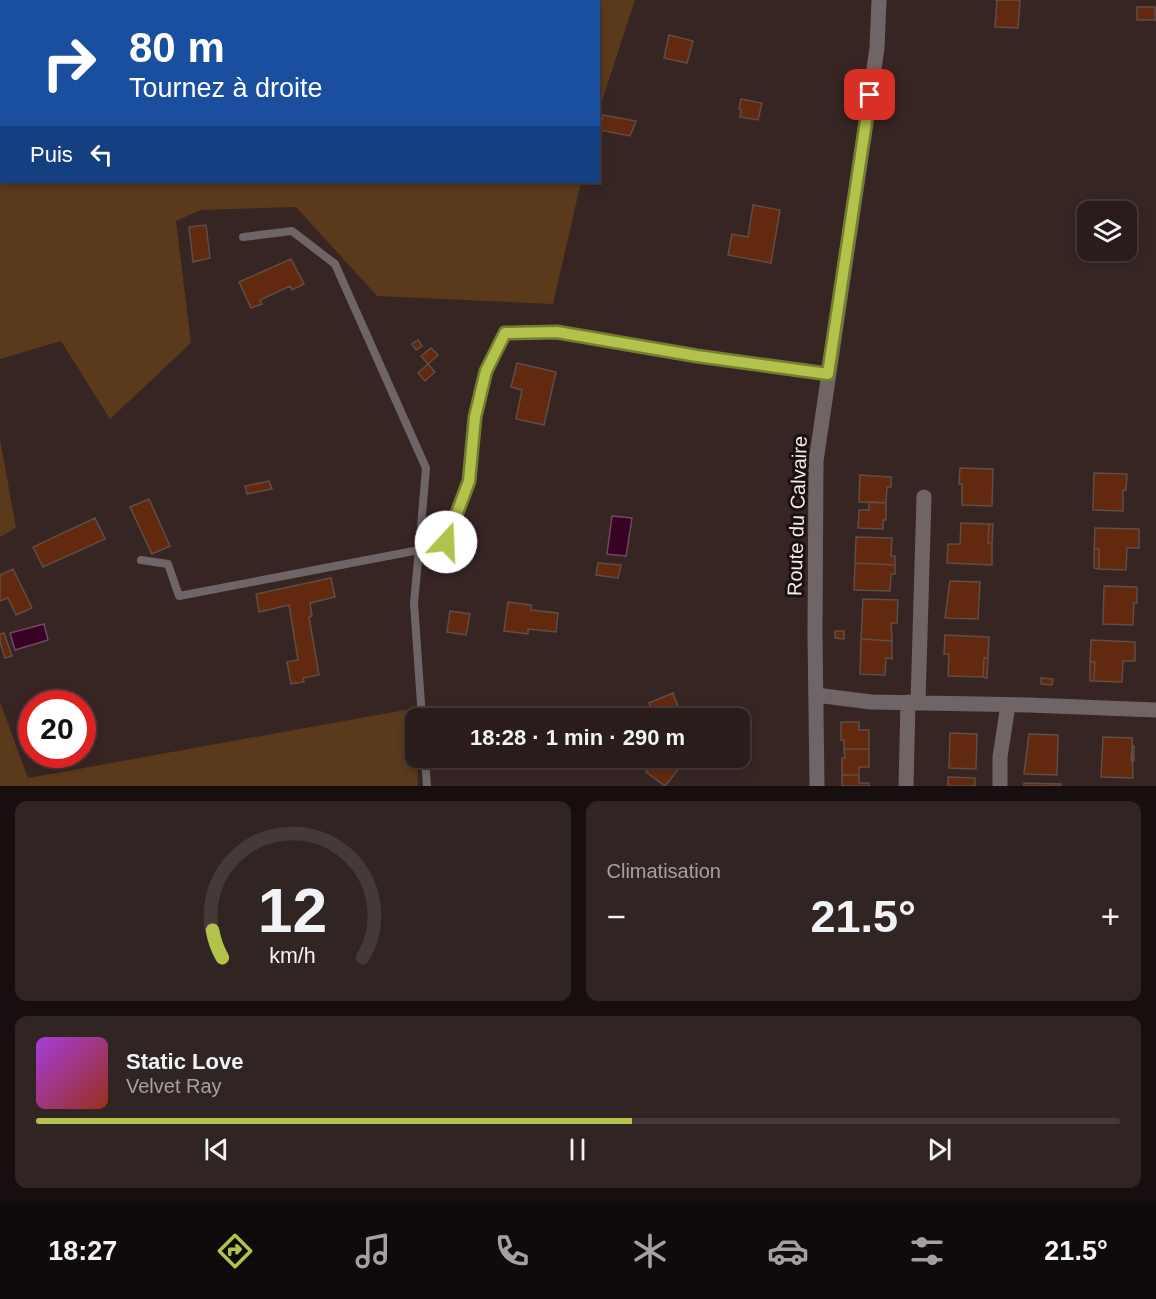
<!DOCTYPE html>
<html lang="fr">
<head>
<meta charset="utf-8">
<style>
  :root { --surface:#291c1b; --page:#312524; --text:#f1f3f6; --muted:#a5a1a3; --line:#453a3a; --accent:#b2c24b }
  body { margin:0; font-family:Arial,sans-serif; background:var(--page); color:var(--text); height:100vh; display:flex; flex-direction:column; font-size:22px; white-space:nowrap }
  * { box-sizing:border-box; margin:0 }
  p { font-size:20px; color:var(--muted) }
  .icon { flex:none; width:33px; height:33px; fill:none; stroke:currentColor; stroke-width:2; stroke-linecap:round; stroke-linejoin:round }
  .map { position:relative; height:786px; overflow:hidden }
  .side { display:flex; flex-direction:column; gap:15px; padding:15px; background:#170f0f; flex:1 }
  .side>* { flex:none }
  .guide { position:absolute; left:0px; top:0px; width:600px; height:183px; box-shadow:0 3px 9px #0003,0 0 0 2px var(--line); background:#1a4fa0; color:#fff; overflow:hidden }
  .tools { position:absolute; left:1077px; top:201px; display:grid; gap:12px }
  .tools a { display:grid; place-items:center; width:60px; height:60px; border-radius:12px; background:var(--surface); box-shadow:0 3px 9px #0003,0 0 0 2px var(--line); font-size:30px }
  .speed { position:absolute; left:18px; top:690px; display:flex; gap:12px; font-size:30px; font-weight:700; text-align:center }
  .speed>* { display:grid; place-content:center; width:78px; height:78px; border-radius:50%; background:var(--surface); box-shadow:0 3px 9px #0003,0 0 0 2px var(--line); line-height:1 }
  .speed .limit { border:9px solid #d22; background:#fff; color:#111 }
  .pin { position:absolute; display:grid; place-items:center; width:51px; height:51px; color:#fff; margin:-26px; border-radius:12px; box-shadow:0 3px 9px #0006 }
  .me { position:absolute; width:66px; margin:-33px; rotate:20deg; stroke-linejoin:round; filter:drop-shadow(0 0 4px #0008) }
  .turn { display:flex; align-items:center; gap:21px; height:126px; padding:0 30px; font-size:27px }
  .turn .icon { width:78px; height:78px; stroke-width:2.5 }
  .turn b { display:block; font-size:42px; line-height:51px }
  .then { display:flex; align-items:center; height:57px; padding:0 30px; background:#0003; gap:12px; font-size:22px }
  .big { font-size:45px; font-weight:700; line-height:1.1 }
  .side .tile { flex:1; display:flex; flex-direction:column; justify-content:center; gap:9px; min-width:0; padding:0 21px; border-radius:12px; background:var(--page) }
  .side .dial { align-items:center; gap:0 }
  .dial svg { height:156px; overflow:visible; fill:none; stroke:var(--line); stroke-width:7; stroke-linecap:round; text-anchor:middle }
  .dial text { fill:var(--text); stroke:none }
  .song { display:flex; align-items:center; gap:18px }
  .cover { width:72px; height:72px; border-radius:9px; background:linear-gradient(135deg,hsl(280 70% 55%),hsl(10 70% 35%)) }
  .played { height:6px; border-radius:3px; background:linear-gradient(90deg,var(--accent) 55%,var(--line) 55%) }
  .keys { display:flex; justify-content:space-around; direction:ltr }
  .heat { display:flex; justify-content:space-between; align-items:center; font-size:33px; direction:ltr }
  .side .tiles { flex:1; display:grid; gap:15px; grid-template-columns:1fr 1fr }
  .tile:last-child { grid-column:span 2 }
  .trip { position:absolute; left:405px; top:708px; width:345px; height:60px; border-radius:12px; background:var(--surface); box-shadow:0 3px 9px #0003,0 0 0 2px var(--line); font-weight:700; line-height:60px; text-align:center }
  .tabs { display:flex; height:96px; justify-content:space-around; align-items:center; background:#100b0b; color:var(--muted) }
  .tabs .icon { width:42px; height:42px }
  .tabs .active { color:var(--accent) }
  .tabs b { font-size:27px; color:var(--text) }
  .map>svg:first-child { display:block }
  .green { fill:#5b391b }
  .water { fill:#370224; stroke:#71485f; stroke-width:1.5 }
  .building { fill:#62290f; stroke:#5f4d46; stroke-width:1.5 }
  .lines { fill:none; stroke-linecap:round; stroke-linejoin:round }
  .service { stroke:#6f6567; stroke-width:8 }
  .minor { stroke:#6f6567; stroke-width:15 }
  .route-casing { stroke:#747e31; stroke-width:15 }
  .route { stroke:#b2c24b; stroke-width:10 }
  .labels { text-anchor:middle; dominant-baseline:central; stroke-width:6; stroke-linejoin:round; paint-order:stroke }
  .street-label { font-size:20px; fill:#f7ebea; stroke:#191110 }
</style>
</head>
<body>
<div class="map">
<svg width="1156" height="786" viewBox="0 0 1156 786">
  <rect width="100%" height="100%" fill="#372524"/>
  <path class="green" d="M0,0H635L599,110L598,2H2V182H581L553,304L377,296L296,207L201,210L176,221L191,343L110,419L61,341L0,359Z
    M0,439L16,528L0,537Z
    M0,702L28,778L416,708L418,786H0Z"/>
  <path class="water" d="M612,516L632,518L626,556L607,554Z
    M44,624L48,640L15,650L10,633Z"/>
  <path class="building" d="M995,0H1020L1018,28L995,27L997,0Z
    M1137,7H1155V20H1137Z
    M669,35L693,41L687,63L664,58Z
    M741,99L762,103L758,120L740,117L741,110L739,109Z
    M603,115L636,121L630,136L600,130Z
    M753,205L780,210L771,263L728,255L732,234L748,237Z
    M206,225L210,258L193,262L189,227Z
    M291,259L304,284L292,290L290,286L260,300L262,304L251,308L239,282Z
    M418,340L422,346L416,350L412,344Z
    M431,348L438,355L428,364L421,356Z
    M517,363L556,372L544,425L516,419L522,390L511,387Z
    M428,364L435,372L425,381L418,373Z
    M960,468L993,469L992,506L962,505V484H959Z
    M1094,473L1127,474L1126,490H1123V511L1093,510Z
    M860,475L891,477V487H887L886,503L859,502Z
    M269,481L272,489L247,494L245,486Z
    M149,499L170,546L152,554L130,507Z
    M869,502L886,503V520H883V529L858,528L859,510H869Z
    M95,518L105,539L43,567L33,547Z
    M961,523L989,524L988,543H992V565L947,563L948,544H960Z
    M989,524H993L992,543H988Z
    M1095,528L1139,529V548H1127L1126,570L1099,569V549H1094Z
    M856,537L892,538L891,556H895V565L855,563Z
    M1094,549H1099V569L1094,568Z
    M598,563L621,565L618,578L596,575Z
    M855,563L895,565V574H891L890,591L854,590Z
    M13,569L32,608L16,615L8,598L0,601V575Z
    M331,578L335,597L310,603L312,616L309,617L319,675L303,678L304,682L291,684L287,662L298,660L289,605L259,612L256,594Z
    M950,581L980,582L978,619L945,618Z
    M1104,586L1137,587V603H1134L1133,625L1103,624Z
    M863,599L898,600L897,623H891L892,641L861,639Z
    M508,602L531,605V610L558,613L556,632L528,629V634L504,631Z
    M450,611L470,614L466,635L447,632Z
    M835,631H844V639L835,638Z
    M4,633L12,656L5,658L0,642V634Z
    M945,635L989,637L988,658H984L983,677L948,676L949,654H944Z
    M861,639L892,641V659L886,658L885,675L860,674Z
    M1091,640L1135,642V661H1123L1122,682L1094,681L1095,662H1090Z
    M984,658H988L987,678L983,677Z
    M1090,662H1095L1094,681H1090Z
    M1041,678L1053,679L1052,685L1041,684Z
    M673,693L682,718H656L649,703Z
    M841,722H859V730H869V749H844V740H841Z
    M950,733L977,734L976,769L949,768Z
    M1029,734L1058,735L1057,775L1024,774Z
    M1103,737L1132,738L1133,778L1101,777Z
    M1132,746H1134V761H1131Z
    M844,749H869V767H859V775H842V758H845Z
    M657,758H718L716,767L691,762L681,766L665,786L646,772Z
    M842,775H859V783H869V786H842Z
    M948,777L975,778V786H948Z
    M1024,783L1061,784V786H1024Z"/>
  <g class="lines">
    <path class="service" d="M243,237L292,231L335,264L426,468L419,550L446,542L469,481L475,417L486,371L505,333L557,332L697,356L828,374
      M141,560L168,564L179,596L419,550L414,603L422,718
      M425,758L427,786"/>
    <path class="minor" d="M816,695L871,702L1029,705L1156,710
      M918,702L924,497
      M817,786L815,634L816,461L877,48L879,0
      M906,786L908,702
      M1000,786V757L1008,705"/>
  </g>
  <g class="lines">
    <g class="route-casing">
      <path id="route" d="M446,542L469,481L475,417L486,371L505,333L557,332L697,356L828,374L870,95"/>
    </g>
    <use href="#route" class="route"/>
  </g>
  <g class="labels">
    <g class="street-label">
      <text transform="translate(797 516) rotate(-88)">Route du Calvaire</text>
    </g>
  </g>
</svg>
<div class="tools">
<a><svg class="icon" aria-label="layers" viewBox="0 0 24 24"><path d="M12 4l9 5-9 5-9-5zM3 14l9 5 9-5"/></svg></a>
</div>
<div class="speed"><div class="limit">20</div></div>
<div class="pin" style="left:870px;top:95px;background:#d93025"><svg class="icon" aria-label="arrive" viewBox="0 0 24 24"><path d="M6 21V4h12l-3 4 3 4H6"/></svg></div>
<svg class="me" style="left:446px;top:542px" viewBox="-20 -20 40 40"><circle r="19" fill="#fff"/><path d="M0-13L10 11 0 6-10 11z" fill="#b2c24b"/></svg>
<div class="trip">18:28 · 1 min · 290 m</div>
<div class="guide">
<div class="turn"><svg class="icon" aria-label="right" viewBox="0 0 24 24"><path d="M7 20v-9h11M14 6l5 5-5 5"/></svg><div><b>80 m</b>Tournez à droite</div></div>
<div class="then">Puis<svg class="icon" aria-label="left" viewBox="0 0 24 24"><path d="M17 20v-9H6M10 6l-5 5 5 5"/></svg></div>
</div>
</div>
<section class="side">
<div class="tiles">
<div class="tile dial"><svg viewBox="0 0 100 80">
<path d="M14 69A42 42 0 1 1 86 69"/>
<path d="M14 69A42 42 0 0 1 9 55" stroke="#b2c24b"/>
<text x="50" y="56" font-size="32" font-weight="700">12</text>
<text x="50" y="72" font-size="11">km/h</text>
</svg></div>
<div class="tile"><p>Climatisation</p>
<div class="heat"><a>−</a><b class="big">21.5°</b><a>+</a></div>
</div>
<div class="tile">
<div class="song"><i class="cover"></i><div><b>Static Love</b><p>Velvet Ray</p></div></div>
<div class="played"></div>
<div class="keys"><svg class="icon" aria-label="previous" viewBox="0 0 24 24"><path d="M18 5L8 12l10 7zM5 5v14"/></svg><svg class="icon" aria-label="pause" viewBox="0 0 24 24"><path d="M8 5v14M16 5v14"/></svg><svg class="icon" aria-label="next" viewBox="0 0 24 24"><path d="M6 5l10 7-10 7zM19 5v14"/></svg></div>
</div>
</div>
</section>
<nav class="tabs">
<b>18:27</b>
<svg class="icon active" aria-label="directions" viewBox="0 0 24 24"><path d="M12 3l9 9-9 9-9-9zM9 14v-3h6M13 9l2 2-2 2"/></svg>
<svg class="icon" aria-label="music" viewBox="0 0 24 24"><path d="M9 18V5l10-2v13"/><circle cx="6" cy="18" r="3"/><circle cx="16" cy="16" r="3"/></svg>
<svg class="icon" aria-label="phone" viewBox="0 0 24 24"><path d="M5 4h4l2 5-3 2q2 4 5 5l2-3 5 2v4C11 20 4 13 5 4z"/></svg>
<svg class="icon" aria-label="climate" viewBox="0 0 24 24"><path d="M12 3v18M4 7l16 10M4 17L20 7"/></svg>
<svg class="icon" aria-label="car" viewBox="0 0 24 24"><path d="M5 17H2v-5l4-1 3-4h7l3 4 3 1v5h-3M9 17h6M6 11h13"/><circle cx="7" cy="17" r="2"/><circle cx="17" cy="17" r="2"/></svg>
<svg class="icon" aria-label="filters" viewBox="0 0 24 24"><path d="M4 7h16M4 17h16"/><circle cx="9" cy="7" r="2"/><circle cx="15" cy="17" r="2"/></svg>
<b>21.5°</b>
</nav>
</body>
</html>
